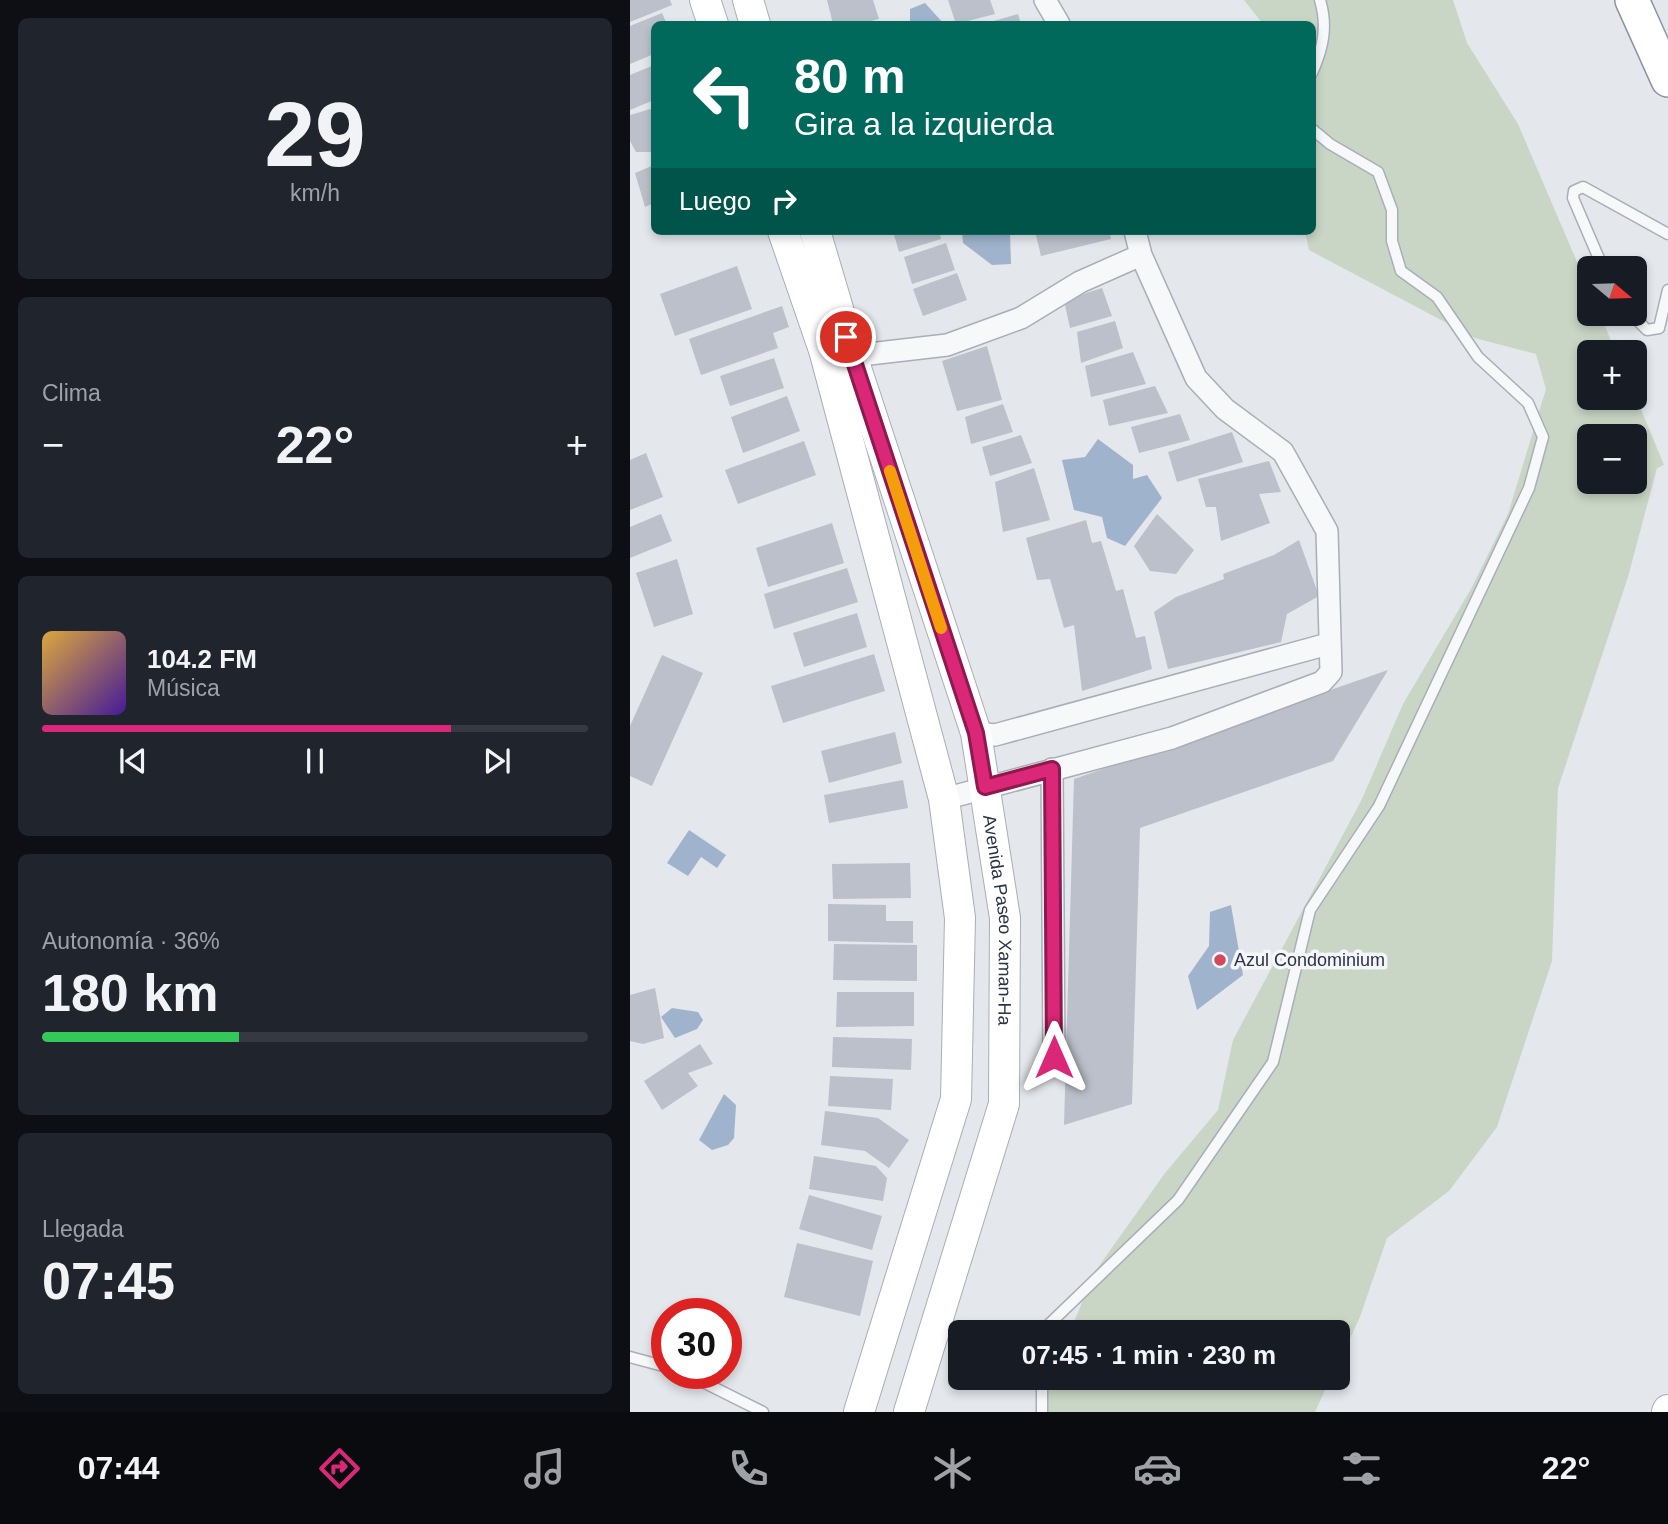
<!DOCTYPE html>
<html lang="es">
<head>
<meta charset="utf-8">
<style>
  :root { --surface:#171b24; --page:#20242c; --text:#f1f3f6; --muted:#9ea1a6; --line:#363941; --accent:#db2777 }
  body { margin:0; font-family:Helvetica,sans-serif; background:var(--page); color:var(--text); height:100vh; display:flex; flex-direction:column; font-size:26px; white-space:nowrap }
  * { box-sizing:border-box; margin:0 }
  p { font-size:23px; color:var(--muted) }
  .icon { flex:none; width:38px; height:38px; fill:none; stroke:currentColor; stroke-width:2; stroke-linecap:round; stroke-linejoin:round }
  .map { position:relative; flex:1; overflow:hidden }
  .panel { display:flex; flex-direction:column; gap:18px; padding:18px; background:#0d0f14; width:630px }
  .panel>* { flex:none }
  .top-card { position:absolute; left:21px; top:21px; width:665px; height:214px; border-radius:10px; box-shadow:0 4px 10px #0003; background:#00695c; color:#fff; overflow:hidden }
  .needle { width:46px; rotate:109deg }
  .fabs { position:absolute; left:947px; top:256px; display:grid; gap:14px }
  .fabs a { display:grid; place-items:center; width:70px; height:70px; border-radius:10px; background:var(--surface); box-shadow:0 4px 10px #0003; font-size:35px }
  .speed { position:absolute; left:21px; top:1298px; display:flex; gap:14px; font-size:35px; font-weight:700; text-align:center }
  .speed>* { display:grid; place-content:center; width:91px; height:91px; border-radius:50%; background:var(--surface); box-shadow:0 4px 10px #0003; line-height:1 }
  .speed .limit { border:10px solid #d22; background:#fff; color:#111 }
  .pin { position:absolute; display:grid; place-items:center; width:60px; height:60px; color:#fff; margin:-30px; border:4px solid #fff; border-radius:50%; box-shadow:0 2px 7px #0007 }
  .me { position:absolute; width:77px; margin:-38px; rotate:0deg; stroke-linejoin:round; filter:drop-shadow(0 0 5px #0008) }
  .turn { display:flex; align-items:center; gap:24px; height:147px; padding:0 28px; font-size:32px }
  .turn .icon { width:91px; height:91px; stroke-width:2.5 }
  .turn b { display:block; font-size:49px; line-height:60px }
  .then { display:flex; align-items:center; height:66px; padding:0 28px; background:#0003; gap:14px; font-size:26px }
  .big { font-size:52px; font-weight:600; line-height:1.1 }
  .panel .widget { flex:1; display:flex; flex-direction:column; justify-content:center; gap:10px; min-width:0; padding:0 24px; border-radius:10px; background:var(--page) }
  .panel .dial { align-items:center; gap:0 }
  .dial b { font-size:91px; line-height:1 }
  .song { display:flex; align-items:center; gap:21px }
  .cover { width:84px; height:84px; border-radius:10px; background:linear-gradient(135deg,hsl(40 70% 55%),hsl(260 70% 35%)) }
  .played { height:7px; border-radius:4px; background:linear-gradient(90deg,var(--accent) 75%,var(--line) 75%) }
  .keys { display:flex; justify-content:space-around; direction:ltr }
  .heat { display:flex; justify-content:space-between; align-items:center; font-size:38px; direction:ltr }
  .charge { height:10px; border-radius:5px; background:linear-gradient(90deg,#34c759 36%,var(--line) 0) }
  .trip { position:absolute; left:318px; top:1320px; width:402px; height:70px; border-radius:10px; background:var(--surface); box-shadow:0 4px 10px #0003; font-weight:600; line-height:70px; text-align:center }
  .tabs { display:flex; height:112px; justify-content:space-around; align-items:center; background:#090b0e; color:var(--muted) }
  .tabs .icon { width:49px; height:49px }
  .tabs .current { color:var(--accent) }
  .tabs b { font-size:32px; color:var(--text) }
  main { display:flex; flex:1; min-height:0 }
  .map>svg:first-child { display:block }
  .green { fill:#c9d6c5; fill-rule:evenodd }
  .water { fill:#9fb4cc }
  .building { fill:#bbc0ca }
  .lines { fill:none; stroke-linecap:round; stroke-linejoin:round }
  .service-casing { stroke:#a9aeb7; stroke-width:13 }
  .minor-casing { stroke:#a9aeb7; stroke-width:24 }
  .secondary-casing { stroke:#a9aeb7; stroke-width:32 }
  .trunk-casing { stroke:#8b94a3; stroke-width:36 }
  .service { stroke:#f7f8fa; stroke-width:10 }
  .minor { stroke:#f7f8fa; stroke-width:21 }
  .secondary { stroke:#fff; stroke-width:30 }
  .trunk { stroke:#fff; stroke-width:33 }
  .route-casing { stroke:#8e194d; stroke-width:18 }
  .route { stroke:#db2777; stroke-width:12 }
  .slow { stroke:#f59e0b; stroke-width:12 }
  .poi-dot { fill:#d1495b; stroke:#f4f6f9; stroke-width:2.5 }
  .labels { text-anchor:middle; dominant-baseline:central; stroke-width:7; stroke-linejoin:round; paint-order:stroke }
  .street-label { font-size:18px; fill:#2b3445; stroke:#f4f6f9 }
  .poi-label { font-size:18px; fill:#2b3445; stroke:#f4f6f9; text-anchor:start }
</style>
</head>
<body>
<main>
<section class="panel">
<div class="widget dial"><b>29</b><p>km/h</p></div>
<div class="widget"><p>Clima</p>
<div class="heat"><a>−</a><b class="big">22°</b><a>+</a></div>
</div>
<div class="widget">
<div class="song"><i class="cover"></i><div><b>104.2 FM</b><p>Música</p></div></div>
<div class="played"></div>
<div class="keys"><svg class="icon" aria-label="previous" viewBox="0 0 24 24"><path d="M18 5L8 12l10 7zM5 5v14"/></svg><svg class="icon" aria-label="pause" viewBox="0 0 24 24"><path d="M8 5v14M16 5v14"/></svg><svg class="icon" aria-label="next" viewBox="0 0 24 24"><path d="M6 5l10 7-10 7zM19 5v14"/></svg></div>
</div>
<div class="widget"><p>Autonomía · 36%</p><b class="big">180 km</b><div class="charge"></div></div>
<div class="widget"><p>Llegada</p><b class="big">07:45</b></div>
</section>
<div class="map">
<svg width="1038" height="1412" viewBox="0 0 1038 1412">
  <rect width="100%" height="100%" fill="#e4e7ec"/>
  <path class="green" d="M614,0H823L837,43L888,124L959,290V313H969L986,352H959V397L1005,395L1034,465L1027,468L998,577L928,788L922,961L867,1127L819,1191L757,1238L730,1317L709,1362V1332H440L464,1273L535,1173L588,1110L603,1040L732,799L773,704L841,589L878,514L916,389L906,354L845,338L679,250L675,231H682V24H633ZM959,436H1004V481H959Z
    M422,1377H701L685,1412H410Z"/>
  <path class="water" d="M295,3L314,24H280V9Z
    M332,231H380L381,264L362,265L333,243Z
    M468,439L503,465V479L517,475L532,498L495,546L477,538L472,517L444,510L432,460L455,457Z
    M59,830L96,855L87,868L71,857L58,876L37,863Z
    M601,905L613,975L567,1010L558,976L579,946L580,912Z
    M42,1008L68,1012L73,1020L67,1029L45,1038L31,1017Z
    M94,1094L106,1105L104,1138L98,1145L82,1150L69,1140Z"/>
  <path class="building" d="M0,0H40L42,5L0,22Z
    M197,0H243L249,19L228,24H203Z
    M318,0H360L365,14L326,24Z
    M32,13L37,24H24V54L0,64V26Z
    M388,14L391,24H353Z
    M24,65V100L0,110V75Z
    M24,108V152H6L0,141V115Z
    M24,165V203L15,207L5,173Z
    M263,231H309L311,239L269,252Z
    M405,231H479L481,239L411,256Z
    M316,243L325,270L282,284L274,257Z
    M107,266L122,309L45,336L30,294Z
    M327,273L337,300L293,316L283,289Z
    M472,288L482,316L440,328L434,300Z
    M152,306L159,327L143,333L148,348L71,375L59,339Z
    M485,321L493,348L451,363L447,332Z
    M357,346L372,400L327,411L312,361Z
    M503,352L516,384L461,397L455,366Z
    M144,358L154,388L100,406L90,376Z
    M525,386L538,413L479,426L473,400Z
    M157,396L170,431L113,453L101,417Z
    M373,404L383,432L341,444L335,417Z
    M550,414L560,440L509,453L501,427Z
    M602,432L613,462L547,482L538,452Z
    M391,435L402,463L360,476L352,447Z
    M174,441L186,475L108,504L95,470Z
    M16,453L33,497L0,510V460Z
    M639,461L651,492L629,494L640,523L591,541L586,507H576L568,479Z
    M404,468L420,520L373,532L365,482Z
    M31,514L42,541L0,558V527Z
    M527,514L564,550L546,574L520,571L504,546Z
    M456,520L462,543L471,541L486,591L493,589L506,638L515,636L522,669L452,691L444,625L434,628L420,579L407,580L396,538Z
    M202,523L214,563L138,587L126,548Z
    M669,540L689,596L657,614L651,642L538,669L524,612L546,597L594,579L593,574L644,555Z
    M47,559L63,614L24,627L6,573Z
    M217,568L228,602L144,629L134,594Z
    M227,613L237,647L174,667L163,633Z
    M244,654L255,691L153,723L141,686Z
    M32,655L73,673L22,786L0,776V726Z
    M758,670L703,761L510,828L502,1104L434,1125L444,779Z
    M265,732L272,763L199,783L191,751Z
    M273,780L278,808L199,823L194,795Z
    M280,863L281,898L203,899L202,864Z
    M198,904L256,905V921H283V943L198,941Z
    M204,944L287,945V981L203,980Z
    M25,988L34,1038L13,1044L0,1041V995Z
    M207,992H284V1026L206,1027Z
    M203,1037L282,1039L281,1070L202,1067Z
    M70,1044L83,1064L58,1073L68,1086L32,1110L14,1081Z
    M200,1076L263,1079L261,1110L198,1106Z
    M195,1111L248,1118L279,1140L259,1168L235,1151L191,1145Z
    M184,1156L246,1166L257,1178L253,1201L179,1189Z
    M179,1195L252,1216L242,1250L169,1229Z
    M167,1243L243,1261L230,1316L154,1297Z"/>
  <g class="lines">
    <g class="service-casing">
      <path id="service" d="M682,73C693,48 698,27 690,0
        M973,268L943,198L944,191L953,187L1038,234
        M1000,313L1017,330L1029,328L1038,290
        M411,1332L548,1200L643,1062L680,910L749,806L899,488L913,437L898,403L848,357L807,297L771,271L762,241V210L748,172L700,144L682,129
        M0,1357L37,1367
        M57,1374L133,1412
        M412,1377V1412"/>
    </g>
    <g class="minor-casing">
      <path id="minor" d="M415,0L429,24
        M222,356L317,345L391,318L450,282L511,255
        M346,733L365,735L698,644
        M422,769L424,1057
        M314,799L542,738L692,682L701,672L697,531L653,452L595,409L566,378L511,255L505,231"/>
    </g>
    <g class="secondary-casing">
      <g id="secondary">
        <path d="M75,0L83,24"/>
        <path d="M118,0L125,24"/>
        <path d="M153,231L194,350L314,799L330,918L326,1099L229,1412"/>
        <path id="s1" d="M185,231L222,356L346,733L375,918L374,1104L279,1412"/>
        <path d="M1037,1412L1038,1410"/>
      </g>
    </g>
    <g class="trunk-casing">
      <path id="trunk" d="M1002,0L1038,80"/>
    </g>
    <use href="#service" class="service"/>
    <use href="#minor" class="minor"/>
    <use href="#secondary" class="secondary"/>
    <use href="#trunk" class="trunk"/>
  </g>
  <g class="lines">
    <g class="route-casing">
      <path id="route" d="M216,337L346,733L355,787L422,769L424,1057"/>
    </g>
    <use href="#route" class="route"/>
    <path class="slow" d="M260,471L311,628"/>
  </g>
  <circle class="poi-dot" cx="590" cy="960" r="7"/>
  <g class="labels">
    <g class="street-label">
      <text stroke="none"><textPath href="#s1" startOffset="716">Avenida Paseo Xaman-Ha</textPath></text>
    </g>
    <g class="poi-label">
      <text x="604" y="960">Azul Condominium</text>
    </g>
  </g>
</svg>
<div class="fabs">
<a><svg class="needle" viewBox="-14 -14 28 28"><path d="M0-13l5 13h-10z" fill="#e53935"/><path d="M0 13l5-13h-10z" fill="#9ea1a6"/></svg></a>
<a>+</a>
<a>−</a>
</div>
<div class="speed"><div class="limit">30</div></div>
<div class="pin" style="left:216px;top:337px;background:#d93025"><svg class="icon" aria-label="arrive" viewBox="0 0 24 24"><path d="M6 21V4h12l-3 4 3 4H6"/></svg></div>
<svg class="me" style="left:424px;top:1057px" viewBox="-20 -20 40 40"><path d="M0-17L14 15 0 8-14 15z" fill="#db2777" stroke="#fff" stroke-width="4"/></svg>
<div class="trip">07:45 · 1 min · 230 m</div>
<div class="top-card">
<div class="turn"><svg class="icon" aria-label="left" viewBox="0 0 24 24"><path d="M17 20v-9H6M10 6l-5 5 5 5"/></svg><div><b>80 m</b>Gira a la izquierda</div></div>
<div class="then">Luego<svg class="icon" aria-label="right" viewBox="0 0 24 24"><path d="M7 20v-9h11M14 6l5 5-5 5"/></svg></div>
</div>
</div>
</main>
<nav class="tabs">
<b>07:44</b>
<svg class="icon current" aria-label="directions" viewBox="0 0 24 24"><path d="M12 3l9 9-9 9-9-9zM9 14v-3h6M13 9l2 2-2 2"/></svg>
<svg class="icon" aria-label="music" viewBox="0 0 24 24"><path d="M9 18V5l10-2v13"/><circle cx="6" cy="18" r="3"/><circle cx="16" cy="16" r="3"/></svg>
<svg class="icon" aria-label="phone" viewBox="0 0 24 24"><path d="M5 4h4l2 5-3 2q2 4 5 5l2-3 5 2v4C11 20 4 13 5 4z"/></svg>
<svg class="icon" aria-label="climate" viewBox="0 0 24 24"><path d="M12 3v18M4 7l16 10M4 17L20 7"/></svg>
<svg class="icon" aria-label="car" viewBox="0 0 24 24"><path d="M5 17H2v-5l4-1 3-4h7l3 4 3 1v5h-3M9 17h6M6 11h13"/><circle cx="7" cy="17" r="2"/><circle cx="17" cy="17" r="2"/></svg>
<svg class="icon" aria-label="filters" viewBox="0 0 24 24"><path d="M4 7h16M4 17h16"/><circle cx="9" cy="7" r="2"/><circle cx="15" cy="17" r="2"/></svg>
<b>22°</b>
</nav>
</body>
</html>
